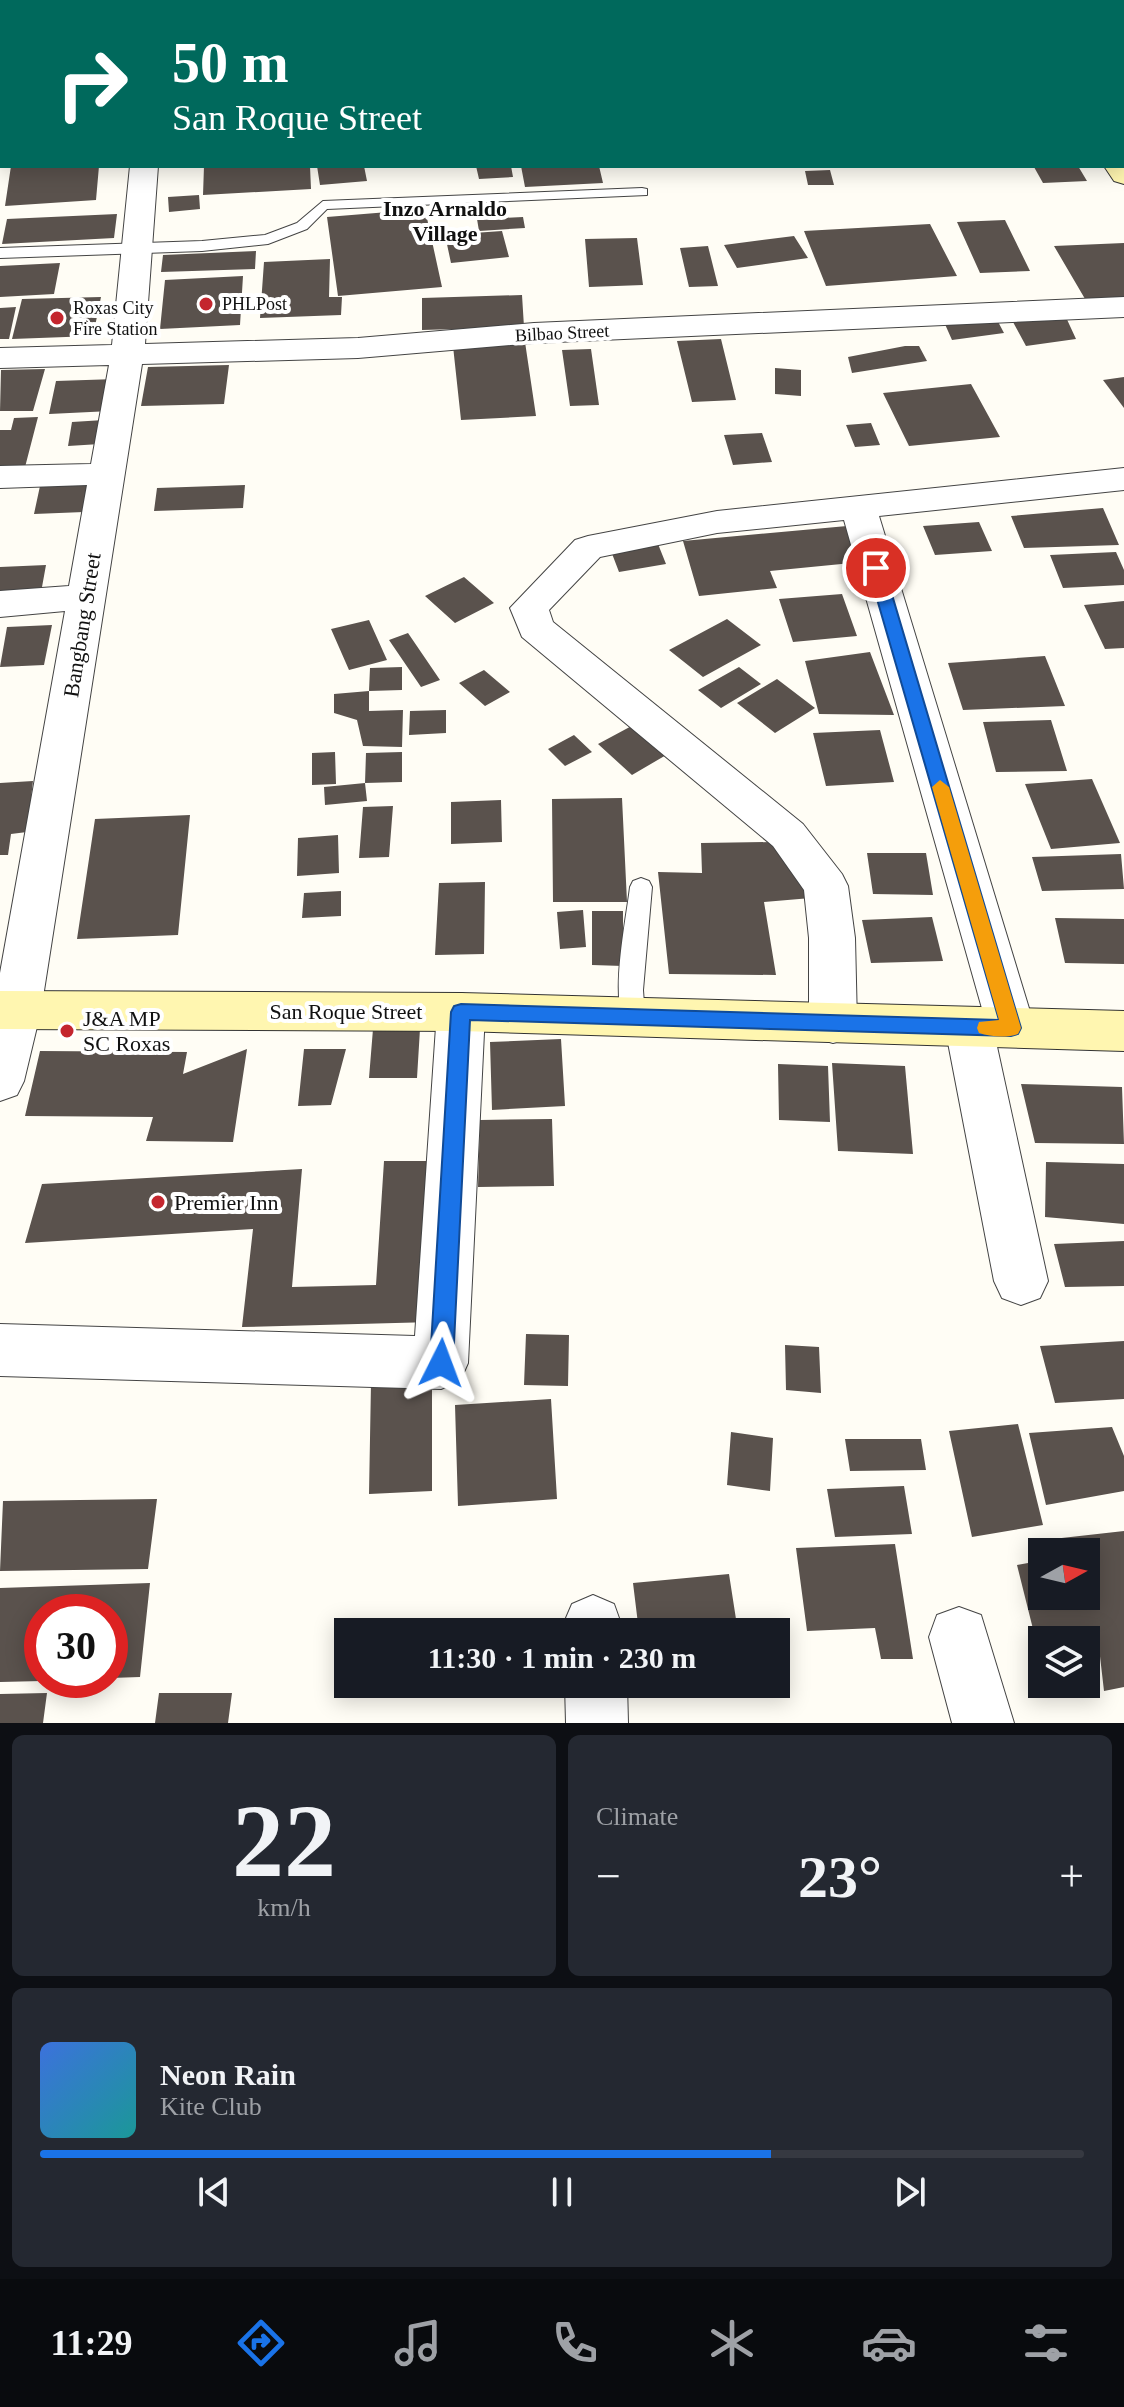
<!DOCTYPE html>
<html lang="en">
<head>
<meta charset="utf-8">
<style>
  :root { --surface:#171b24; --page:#242831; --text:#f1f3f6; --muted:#9ea1a6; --line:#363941; --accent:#1a73e8 }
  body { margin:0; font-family:Georgia,serif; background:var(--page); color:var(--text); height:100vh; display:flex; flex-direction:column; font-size:30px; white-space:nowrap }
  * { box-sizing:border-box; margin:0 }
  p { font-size:26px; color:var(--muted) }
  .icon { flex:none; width:44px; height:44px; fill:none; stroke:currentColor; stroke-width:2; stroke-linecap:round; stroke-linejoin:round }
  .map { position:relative; height:1723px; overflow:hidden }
  .panel { display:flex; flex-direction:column; gap:12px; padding:12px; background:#0d0f14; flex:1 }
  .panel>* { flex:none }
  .top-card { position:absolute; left:0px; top:0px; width:1124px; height:168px; box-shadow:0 4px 20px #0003; background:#00695c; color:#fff; overflow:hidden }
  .needle { width:52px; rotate:82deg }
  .controls { position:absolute; left:1028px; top:1538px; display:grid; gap:16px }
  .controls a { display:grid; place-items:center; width:72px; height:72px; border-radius:0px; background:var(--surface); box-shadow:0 4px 20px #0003; font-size:40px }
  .speed { position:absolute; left:24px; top:1594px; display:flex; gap:16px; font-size:40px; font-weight:700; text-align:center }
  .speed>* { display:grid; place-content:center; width:104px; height:104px; border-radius:50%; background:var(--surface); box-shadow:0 4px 20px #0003; line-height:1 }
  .speed .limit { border:12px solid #d22; background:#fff; color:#111 }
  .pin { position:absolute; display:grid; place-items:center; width:68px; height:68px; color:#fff; margin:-34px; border:4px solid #fff; border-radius:50%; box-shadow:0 2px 8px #0007 }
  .me { position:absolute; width:88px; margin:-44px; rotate:3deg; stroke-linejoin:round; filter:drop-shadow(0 0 6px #0008) }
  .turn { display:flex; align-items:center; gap:28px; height:168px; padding:0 40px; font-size:36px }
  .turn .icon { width:104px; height:104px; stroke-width:2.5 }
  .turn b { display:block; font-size:56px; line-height:68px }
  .big { font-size:60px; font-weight:600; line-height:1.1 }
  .panel .card { flex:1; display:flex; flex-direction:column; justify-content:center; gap:12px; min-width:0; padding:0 28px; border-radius:12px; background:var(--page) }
  .panel .dial { align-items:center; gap:0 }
  .dial b { font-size:104px; line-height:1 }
  .song { display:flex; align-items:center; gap:24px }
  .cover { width:96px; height:96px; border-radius:12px; background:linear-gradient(135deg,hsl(220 70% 55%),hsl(180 70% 35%)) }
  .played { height:8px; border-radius:4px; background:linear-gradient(90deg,var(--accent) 70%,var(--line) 70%) }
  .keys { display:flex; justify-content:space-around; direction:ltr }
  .heat { display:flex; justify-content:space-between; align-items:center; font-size:44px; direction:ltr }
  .panel .tiles { flex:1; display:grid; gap:12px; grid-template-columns:1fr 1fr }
  .card:last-child { grid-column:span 2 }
  .trip { position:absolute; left:334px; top:1618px; width:456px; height:80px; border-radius:0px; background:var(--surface); box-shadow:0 4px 20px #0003; font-weight:600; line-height:80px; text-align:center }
  .tab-bar { display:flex; height:128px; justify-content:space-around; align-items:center; background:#090b0e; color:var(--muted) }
  .tab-bar .icon { width:56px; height:56px }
  .tab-bar .current { color:var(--accent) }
  .tab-bar b { font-size:36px; color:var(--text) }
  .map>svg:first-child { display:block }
  .building { fill:#5a524d; fill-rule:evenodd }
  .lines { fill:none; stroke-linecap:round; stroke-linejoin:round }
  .service-casing { stroke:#444; stroke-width:2 }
  .minor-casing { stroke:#444; stroke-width:2 }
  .tertiary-casing { stroke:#444; stroke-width:2 }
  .secondary-casing { stroke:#333; stroke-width:2 }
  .service { fill:#fff; fill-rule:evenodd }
  .minor { fill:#fff; fill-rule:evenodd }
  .tertiary { fill:#fff; fill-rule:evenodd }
  .secondary { fill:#fff6b0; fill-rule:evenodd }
  .route { fill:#1a73e8; stroke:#114b97; stroke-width:2 }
  .slow { fill:#f59e0b }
  .poi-dot { fill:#c4262e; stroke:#fff; stroke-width:3 }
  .labels { text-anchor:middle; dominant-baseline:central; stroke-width:8; stroke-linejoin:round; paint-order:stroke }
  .far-poi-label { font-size:18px; fill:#111; stroke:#fff; text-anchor:start }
  .far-street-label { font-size:18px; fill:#111; stroke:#fff }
  .far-quarter-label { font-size:22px; font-weight:bold; fill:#111; stroke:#fff }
  .street-label { font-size:22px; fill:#111; stroke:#fff }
  .poi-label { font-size:22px; fill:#111; stroke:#fff; text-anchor:start }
</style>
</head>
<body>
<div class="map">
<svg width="1124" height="1723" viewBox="0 0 1124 1723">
  <rect width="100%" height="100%" fill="#fffdf5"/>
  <path class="building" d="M11,166H99L96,200L5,206Z
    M204,166H310L311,189L203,195Z
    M317,166H364L367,181L320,185Z
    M476,166H511L513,177L479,179Z
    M521,166H599L603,183L525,187Z
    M1049,166H1078L1087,181L1043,183L1034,167Z
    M830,170L834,185H808L805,171Z
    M199,195L200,209L169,212L168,197Z
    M425,209L442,287L338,296L327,217Z
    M117,214L114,238L2,244L7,219Z
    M523,217L525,228L479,231L477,219Z
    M1005,220L1030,271L980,273L957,222Z
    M930,224L957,276L826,286L804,231Z
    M502,231L509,257L451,263L445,235Z
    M794,236L808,258L737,268L724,245Z
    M637,238L643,285L589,287L585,239Z
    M1124,243V302L1088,304L1054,246Z
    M708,246L718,286L689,287L680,248Z
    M256,251L255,269L161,272L163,255Z
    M330,259L329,297H342L341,315L260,318L264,262Z
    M60,263L54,294L0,297V266Z
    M243,276L240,325L160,329L165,280Z
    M522,295L524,327L422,330V298Z
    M101,297L93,336L12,339L22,299Z
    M16,307L9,339H0V308Z
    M1064,313L1076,339L1026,346L1013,322Z
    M995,316L1004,333L952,340L944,322Z
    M721,339L736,400L692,402L677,341Z
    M525,342L536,416L461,420L453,346Z
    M905,346H919L927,361L852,373L848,357Z
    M591,349L599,405L570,406L562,350Z
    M229,365L224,404L141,406L148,367Z
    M775,368L801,370V396L775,394Z
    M45,369L33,411H0L1,370Z
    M1124,377V408L1103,380Z
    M116,379L111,411L49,414L56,381Z
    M971,384L1000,437L909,446L883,393Z
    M38,417L24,471L0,472V430H11L14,418Z
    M104,420L100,444L68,446L72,422Z
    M871,423L880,445L855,447L846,425Z
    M762,433L772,462L733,465L724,435Z
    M89,484L84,512L34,514L40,486Z
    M245,485L243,508L154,511L157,488Z
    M1103,508L1119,545L1024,548L1011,516Z
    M979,522L992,551L935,555L923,526Z
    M847,526L862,562L770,571L777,588L699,596L683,541Z
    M658,544L666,564L619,572L611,551Z
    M1116,552L1124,570V585L1063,588L1050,555Z
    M46,565L40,598L0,600V567Z
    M464,577L494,603L455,623L425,596Z
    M842,594L857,636L793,642L779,599Z
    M1124,601V648L1105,649L1084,605Z
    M727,619L761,645L703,677L669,650Z
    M369,620L387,660L349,670L331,629Z
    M52,625L44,665L0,667L7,627Z
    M408,633L440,680L421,687L389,640Z
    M870,652L894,715L819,714L805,661Z
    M1045,656L1065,706L963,710L948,663Z
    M402,667V690L369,691L370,668Z
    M739,667L761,684L721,708L698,690Z
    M484,670L510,692L485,706L459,683Z
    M777,679L815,708L775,733L737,703Z
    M369,691V711L403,710L402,747L363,746L357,720L334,713V694Z
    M446,710V733L409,735L410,711Z
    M1051,720L1067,771L996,772L983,722Z
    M639,722L673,751L632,775L598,744Z
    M880,730L894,782L826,786L813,733Z
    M574,735L592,752L565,766L548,749Z
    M335,752L336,784L312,785V753Z
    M402,752V782L365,783L366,753Z
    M1092,779L1120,843L1051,849L1025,784Z
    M33,781L27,832L11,834L8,855H0V783Z
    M365,783L367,801L325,805L324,787Z
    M622,798L627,902H553L552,799Z
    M501,800L502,842L451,844V802Z
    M393,806L389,857L359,858L363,807Z
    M190,815L178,935L77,939L95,819Z
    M338,835L339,873L297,876L298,838Z
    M771,842L811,898L764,902L776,975L669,974L658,872L702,873L701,843Z
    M867,853H926L933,895L873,894Z
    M1121,854L1124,889L1042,891L1032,857Z
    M485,882L484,954L435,955L439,883Z
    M341,891V916L302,918L304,893Z
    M583,910L586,947L560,949L557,912Z
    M592,911H623V966L592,965Z
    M932,917L943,961L871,963L862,920Z
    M1055,918L1124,919V964L1065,963Z
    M373,1029H420L417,1078H369Z
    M561,1039L565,1106L492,1110L490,1042Z
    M247,1049L233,1142L146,1141L153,1117L25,1116L40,1051L187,1052L183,1074Z
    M304,1049H346L331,1105L298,1106Z
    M832,1063L905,1066L913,1154L838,1151Z
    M778,1064L828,1066L830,1122L779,1120Z
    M1021,1084L1122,1087L1124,1144L1035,1143Z
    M552,1119L554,1186L478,1187L480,1120Z
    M384,1161H439L433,1322L242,1327L253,1229L25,1243L42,1184L302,1169L292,1287L376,1285Z
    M1046,1162L1124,1164V1224L1045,1217Z
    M1124,1241V1286L1065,1287L1054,1244Z
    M526,1334L569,1335L568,1386L524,1385Z
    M1124,1341V1399L1055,1403L1040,1346Z
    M785,1345L819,1347L821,1393L786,1390Z
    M432,1381V1491L369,1494L371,1383Z
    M551,1399L557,1499L458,1506L455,1405Z
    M1018,1424L1043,1525L972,1537L949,1431Z
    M1112,1427L1124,1456V1491L1046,1505L1029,1433Z
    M731,1432L773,1438L770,1491L727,1485Z
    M845,1439H921L926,1470L850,1471Z
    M904,1486L912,1534L835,1537L827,1489Z
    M157,1499L148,1569L0,1571L3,1501Z
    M1124,1531V1687L1104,1691L1098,1639L1042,1640V1649H1038L1017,1565L1039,1561L1035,1541ZM1042,1552H1086V1596H1042Z
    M895,1544L913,1659H881L875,1628L807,1631L796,1548Z
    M729,1574L738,1632H639L633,1583Z
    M150,1583L140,1677L110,1678V1612H42V1681L0,1682V1588Z
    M47,1693L43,1723H0V1694Z
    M159,1693H232L228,1723H155Z"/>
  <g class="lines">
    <g class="service-casing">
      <path id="service" d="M286,0H298V2H286Z
        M642,188L647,189V195L327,209L307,229L268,244L202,251L0,258V248L202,241L265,235L297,223L323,201Z
        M641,878L649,881L652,887L643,990L645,1018L641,1025L633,1028L625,1025C610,995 626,921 630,887L633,881Z"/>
    </g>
    <g class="minor-casing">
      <path id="minor" d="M1122,95H1124V111H1122Z
        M130,166H158L145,344L358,338L534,323L1124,297V317L534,343L358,358L142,364L41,1010L24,1081L17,1095L0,1101V973L65,611L0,617V591L69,586L87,485L0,488V466L91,464L109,365L0,368V348L112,345Z
        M1124,468V490L879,516L1035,1028L1028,1042L1011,1047L996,1042L1048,1281L1040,1298L1021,1305L1002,1298L994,1281L945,1027L952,1013L969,1008L983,1012L844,520L717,533L600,557L549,610L553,622L803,824L842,874L848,886L855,938L857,1024L850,1038L833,1043L816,1038L809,1024V938L804,890L773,846L522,637L510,608L575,540L588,536L717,511Z
        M461,993L478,998L485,1012L468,1363L460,1381L441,1389L0,1376V1324L415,1336L437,1012L444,998Z
        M593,1595L614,1604L624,1632H564L563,1625L572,1604Z
        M959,1607L981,1615L1014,1723H952L929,1637L937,1615Z
        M565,1684H627L628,1723H566Z"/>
    </g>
    <g class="tertiary-casing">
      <path id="tertiary" d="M0,109H2V125H0Z"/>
    </g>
    <g class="secondary-casing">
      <path id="secondary" d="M1010,0H1036L1037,2H1011Z
        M1122,158L1124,159V184L1114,181L1104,166H1122Z
        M0,991L461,993L1124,1011V1051L461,1031L0,1029Z"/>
    </g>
    <use href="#service" class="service"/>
    <use href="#minor" class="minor"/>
    <use href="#tertiary" class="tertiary"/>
    <use href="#secondary" class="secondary"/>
  </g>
  <path class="route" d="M876,563L884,568L1021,1028L1018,1034L1011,1036L470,1020L453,1363L449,1371L441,1374L433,1371L430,1363L451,1012L454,1006L461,1004L999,1020L868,568Z"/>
  <path class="slow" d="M940,780L949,787L1021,1028L1018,1034C1007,1038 991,1037 979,1033L977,1028L979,1022L999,1020L932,787Z"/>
  <g class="poi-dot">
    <circle cx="206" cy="304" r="8"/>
    <circle cx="57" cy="318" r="8"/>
    <circle cx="67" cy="1031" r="8"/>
    <circle cx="158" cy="1202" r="8"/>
  </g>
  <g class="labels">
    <g class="far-poi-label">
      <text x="222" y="304">PHLPost</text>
      <text x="73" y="308">Roxas City<tspan x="73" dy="21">Fire Station</tspan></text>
    </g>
    <g class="far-street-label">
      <text transform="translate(562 333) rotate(-3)">Bilbao Street</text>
    </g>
    <g class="far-quarter-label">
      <text x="445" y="208">Inzo Arnaldo<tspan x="445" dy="25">Village</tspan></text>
    </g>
    <g class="street-label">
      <text transform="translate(82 625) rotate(-81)">Bangbang Street</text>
      <text x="346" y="1011">San Roque Street</text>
    </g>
    <g class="poi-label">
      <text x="83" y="1018">J&amp;A MP<tspan x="83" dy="25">SC Roxas</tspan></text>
      <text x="174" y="1202">Premier Inn</text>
    </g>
  </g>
</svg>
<div class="controls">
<a><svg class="needle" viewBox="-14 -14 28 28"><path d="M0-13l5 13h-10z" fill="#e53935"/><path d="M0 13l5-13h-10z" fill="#9ea1a6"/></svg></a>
<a><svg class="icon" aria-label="layers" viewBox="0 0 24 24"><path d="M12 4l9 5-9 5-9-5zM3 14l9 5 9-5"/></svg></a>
</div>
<div class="speed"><div class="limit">30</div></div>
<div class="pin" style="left:876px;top:568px;background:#d93025"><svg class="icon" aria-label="arrive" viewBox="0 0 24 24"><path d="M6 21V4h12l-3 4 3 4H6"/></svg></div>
<svg class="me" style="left:441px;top:1363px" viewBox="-20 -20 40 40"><path d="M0-17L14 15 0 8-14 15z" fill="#1a73e8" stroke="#fff" stroke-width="4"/></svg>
<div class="trip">11:30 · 1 min · 230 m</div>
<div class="top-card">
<div class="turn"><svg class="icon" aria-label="right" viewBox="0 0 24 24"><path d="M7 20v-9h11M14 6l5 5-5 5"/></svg><div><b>50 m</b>San Roque Street</div></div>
</div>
</div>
<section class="panel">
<div class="tiles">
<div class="card dial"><b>22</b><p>km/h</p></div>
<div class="card"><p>Climate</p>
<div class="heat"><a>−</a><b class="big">23°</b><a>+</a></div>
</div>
<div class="card">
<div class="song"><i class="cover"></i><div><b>Neon Rain</b><p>Kite Club</p></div></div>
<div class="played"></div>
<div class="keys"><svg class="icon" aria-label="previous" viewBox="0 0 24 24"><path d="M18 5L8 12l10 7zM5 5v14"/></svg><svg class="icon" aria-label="pause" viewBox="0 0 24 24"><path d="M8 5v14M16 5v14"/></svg><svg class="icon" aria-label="next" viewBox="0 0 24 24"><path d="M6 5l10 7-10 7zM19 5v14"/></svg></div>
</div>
</div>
</section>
<nav class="tab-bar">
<b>11:29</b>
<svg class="icon current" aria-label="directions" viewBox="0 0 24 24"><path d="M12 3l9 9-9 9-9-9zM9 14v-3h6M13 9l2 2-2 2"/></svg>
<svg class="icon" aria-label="music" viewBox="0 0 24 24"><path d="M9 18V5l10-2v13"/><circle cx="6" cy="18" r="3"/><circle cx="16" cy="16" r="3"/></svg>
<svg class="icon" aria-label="phone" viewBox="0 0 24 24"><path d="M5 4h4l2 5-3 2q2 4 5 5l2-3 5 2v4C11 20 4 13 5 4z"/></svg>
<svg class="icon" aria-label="climate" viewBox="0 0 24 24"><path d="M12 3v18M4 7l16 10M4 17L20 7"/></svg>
<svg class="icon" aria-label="car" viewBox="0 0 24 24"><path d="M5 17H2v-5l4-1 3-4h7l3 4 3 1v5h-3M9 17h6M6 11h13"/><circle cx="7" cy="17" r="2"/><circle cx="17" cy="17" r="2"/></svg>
<svg class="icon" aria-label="filters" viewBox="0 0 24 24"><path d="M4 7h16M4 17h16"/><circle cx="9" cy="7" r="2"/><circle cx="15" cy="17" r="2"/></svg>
</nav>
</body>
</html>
